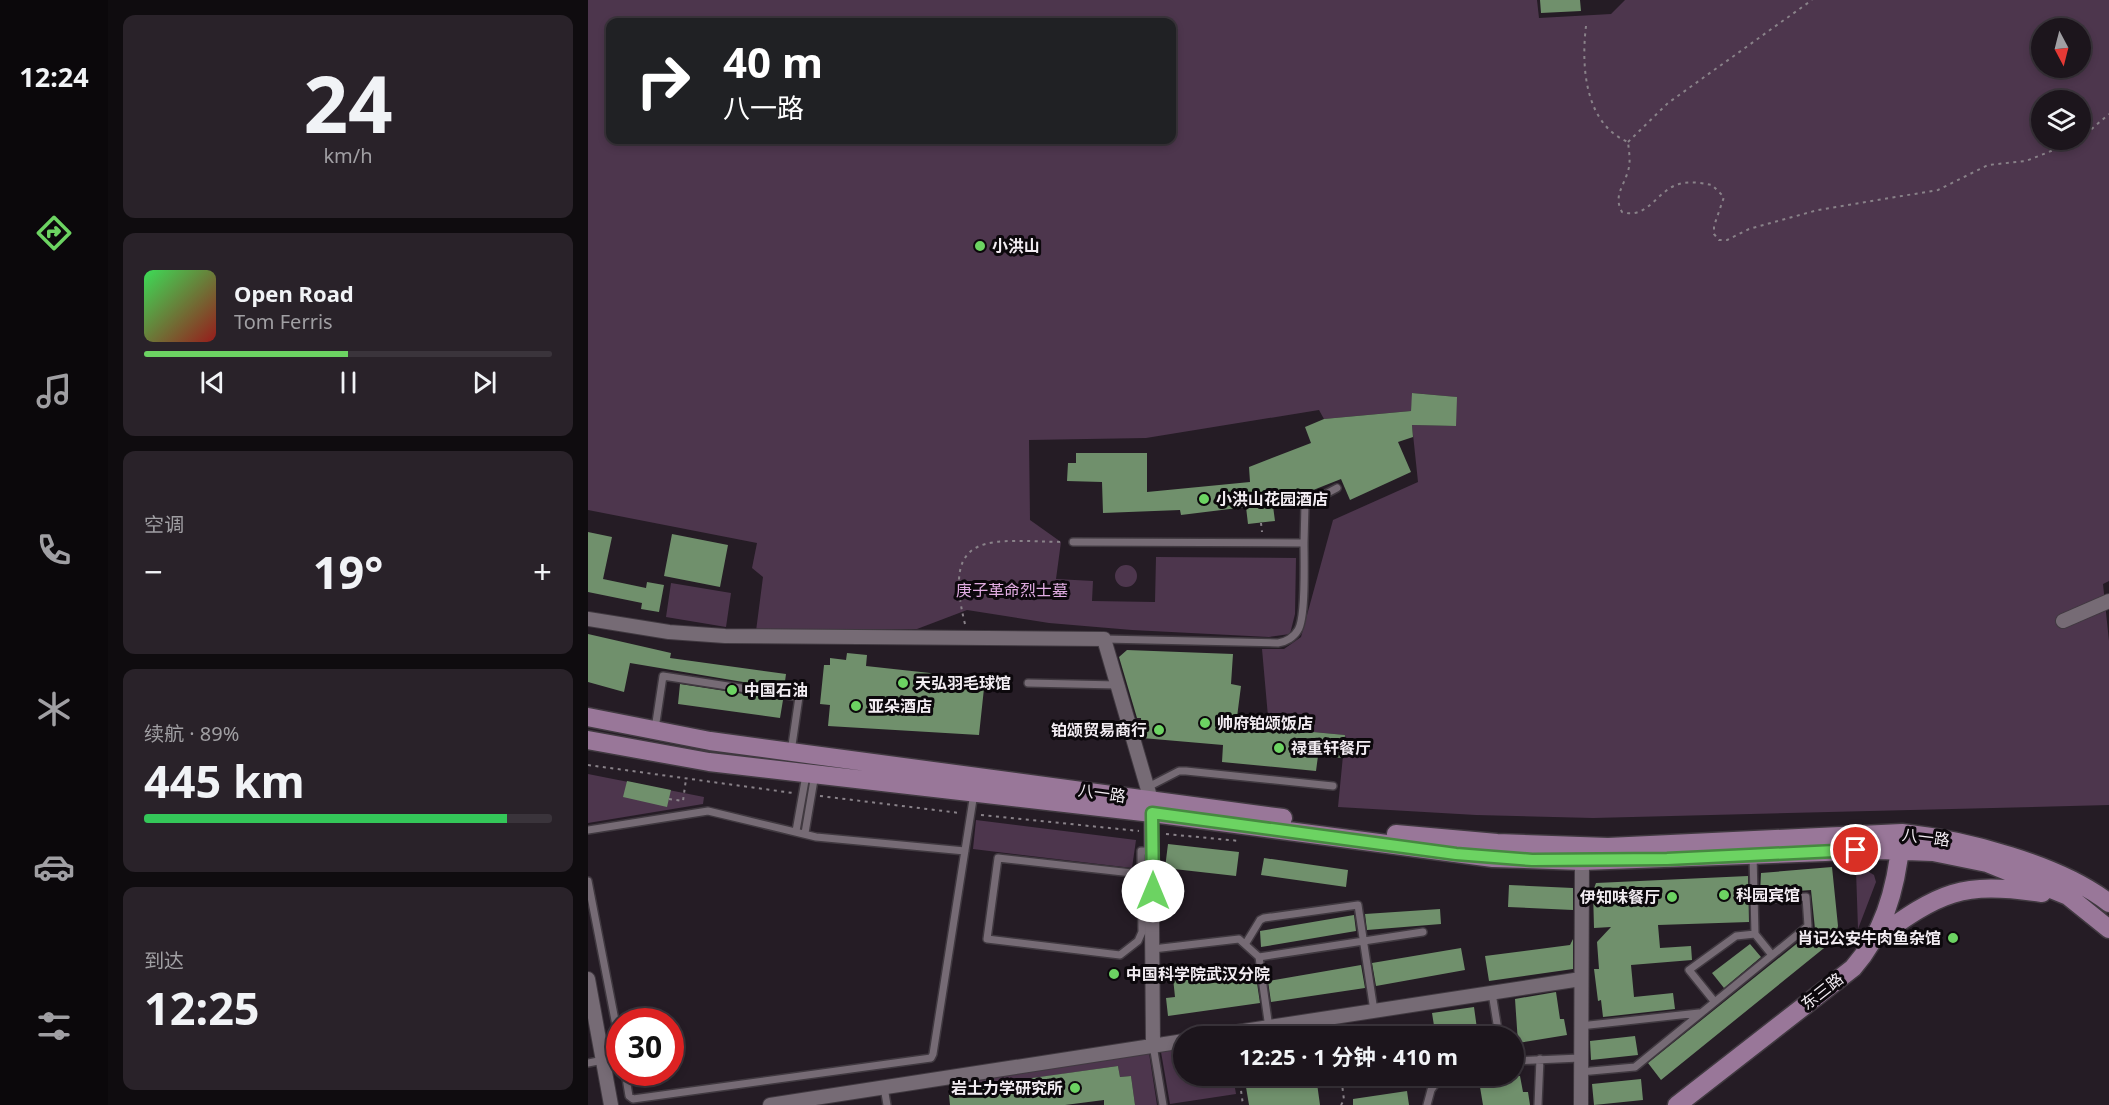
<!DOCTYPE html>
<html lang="zh">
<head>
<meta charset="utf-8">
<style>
  :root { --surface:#1c151c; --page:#292229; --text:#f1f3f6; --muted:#a09fa3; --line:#3a343b; --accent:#6cd362 }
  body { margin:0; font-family:"Noto Sans","Noto Sans SC",sans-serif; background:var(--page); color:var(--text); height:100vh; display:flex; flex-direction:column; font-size:22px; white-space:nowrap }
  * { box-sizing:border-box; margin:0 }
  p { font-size:20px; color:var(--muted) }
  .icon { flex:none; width:33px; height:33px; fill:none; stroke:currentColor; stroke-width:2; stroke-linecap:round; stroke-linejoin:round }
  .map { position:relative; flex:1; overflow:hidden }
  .panel { display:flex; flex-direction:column; gap:15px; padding:15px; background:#0f0c0f; width:480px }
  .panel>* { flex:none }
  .hud { position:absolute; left:18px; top:18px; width:570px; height:126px; border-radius:12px; box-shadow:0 3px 9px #0003,0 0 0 2px var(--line); background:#202124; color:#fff; overflow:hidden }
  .needle { width:39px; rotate:173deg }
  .tools { position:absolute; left:1443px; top:18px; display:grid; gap:12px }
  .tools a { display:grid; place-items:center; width:60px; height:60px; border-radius:50%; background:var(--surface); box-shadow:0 3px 9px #0003,0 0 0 2px var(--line); font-size:30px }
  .speed { position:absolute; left:18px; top:1008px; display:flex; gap:12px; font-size:30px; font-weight:700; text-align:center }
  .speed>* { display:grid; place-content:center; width:78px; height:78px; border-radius:50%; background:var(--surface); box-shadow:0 3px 9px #0003,0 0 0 2px var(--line); line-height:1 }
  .speed .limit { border:9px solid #d22; background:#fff; color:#111 }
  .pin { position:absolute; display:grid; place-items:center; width:51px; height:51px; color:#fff; margin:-26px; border:3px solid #fff; border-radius:50%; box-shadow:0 2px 6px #0007 }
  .me { position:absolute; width:66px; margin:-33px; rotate:0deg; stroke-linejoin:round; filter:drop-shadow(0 0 4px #0008) }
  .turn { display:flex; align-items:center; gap:21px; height:126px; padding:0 18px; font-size:27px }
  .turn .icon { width:78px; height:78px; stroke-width:2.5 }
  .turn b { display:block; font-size:42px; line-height:51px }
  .big { font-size:45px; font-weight:700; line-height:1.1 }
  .panel .tile { flex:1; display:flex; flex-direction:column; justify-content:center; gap:9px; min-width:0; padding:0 21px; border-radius:12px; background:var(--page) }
  .panel .dial { align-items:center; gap:0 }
  .dial b { font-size:78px; line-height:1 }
  .song { display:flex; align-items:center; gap:18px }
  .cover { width:72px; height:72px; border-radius:9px; background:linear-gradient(135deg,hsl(130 70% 55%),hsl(0 70% 35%)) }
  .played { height:6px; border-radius:3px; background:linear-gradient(90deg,var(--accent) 50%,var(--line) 50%) }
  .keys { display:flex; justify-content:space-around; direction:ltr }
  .heat { display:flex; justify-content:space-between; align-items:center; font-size:33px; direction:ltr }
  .charge { height:9px; border-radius:4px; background:linear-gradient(90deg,#34c759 89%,var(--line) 0) }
  .trip { position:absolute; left:585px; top:1026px; width:351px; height:60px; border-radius:30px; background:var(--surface); box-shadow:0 3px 9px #0003,0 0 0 2px var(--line); font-weight:700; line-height:60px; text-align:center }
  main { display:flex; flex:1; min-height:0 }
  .tabs { display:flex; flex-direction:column; width:108px; justify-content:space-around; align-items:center; background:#0b080b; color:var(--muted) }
  .tabs .icon { width:42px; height:42px }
  .tabs .on { color:var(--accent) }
  .tabs b { font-size:27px; color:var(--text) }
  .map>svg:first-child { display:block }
  .green { fill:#4d364d; fill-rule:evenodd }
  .building { fill:#70906c }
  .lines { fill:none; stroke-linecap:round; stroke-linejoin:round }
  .lane-casing { stroke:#403940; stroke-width:10 }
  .street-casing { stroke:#403940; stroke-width:16 }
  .secondary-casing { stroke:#403940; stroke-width:21 }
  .path { stroke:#898289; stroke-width:2; stroke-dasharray:3 4.5; stroke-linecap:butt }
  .lane { stroke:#766b75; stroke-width:7 }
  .street { stroke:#766b75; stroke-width:14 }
  .secondary { stroke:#979; stroke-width:18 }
  .route-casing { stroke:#468940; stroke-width:15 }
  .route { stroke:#6cd362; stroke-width:10 }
  .poi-dot { fill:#6cd362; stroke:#0c080c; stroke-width:2 }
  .labels { text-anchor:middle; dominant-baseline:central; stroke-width:6; stroke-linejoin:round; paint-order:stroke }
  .poi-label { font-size:16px; font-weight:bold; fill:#f2ecf2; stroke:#0c080c; text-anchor:start }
  .park-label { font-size:16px; fill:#e1ace2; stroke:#0c080c }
  .street-label { font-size:16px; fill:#f2ecf2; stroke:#0c080c }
</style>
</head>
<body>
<main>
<nav class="tabs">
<b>12:24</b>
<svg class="icon on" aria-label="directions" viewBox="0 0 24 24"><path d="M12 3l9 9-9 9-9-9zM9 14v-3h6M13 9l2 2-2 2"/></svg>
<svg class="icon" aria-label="music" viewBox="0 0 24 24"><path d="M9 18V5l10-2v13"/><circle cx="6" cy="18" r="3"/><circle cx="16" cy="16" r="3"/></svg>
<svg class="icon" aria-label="phone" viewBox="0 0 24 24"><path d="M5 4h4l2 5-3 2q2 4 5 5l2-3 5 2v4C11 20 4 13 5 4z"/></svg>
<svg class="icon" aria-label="climate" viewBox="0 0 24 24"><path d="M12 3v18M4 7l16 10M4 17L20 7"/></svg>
<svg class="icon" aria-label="car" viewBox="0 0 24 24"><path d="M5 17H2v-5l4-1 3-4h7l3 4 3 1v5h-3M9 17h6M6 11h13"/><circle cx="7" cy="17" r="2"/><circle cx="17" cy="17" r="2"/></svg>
<svg class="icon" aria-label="filters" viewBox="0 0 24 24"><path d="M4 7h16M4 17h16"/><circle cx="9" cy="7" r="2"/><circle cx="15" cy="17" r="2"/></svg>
</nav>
<section class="panel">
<div class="tile dial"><b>24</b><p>km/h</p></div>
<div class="tile">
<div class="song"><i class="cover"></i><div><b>Open Road</b><p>Tom Ferris</p></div></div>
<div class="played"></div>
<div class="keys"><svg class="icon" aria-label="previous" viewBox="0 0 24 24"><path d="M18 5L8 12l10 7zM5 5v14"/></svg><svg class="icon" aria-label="pause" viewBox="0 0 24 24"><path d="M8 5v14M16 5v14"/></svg><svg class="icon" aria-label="next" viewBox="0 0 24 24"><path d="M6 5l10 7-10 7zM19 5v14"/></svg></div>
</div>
<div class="tile"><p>空调</p>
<div class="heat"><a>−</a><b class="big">19°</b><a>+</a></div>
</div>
<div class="tile"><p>续航 · 89%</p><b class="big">445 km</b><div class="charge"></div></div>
<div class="tile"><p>到达</p><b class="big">12:25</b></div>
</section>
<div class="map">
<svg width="1521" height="1105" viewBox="0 0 1521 1105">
  <rect width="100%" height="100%" fill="#251c25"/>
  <path class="green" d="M0,0H949L951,18L1023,14L1037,0H1521V581L1515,584L1521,641V805L1005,818L888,815L750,807L757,735L681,728L674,649H696L713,637L745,520L830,482L824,425L867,426L868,397L825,393L823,411L736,419L731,410L558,438L441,440L442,520L473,542L468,579L505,581L504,601L567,602L568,557L708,558L707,614L702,634L681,637L544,630L461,623L379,610L329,629L168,631L175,577L164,568L169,543L0,510ZM22,22H584V140H22ZM1454,28H1492V68H1454ZM1454,100H1492V140H1454Z
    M527 576a11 11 0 1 1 22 0a11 11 0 1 1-22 0Z
    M83,583L143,593L138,627L78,617Z
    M0,774L116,797L115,804L0,823Z
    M388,820L548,840L544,868L385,849Z
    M1273,867L1286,875L1288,882L1270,929L1268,870Z
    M595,1048L596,1076H645L648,1094L582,1104L573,1052Z
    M561,1053L569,1105H547L543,1076L532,1077L530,1066L390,1086L389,1080Z"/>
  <path class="building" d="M952,0H992L993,11L953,13Z
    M824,393L869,397L868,426L824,425L825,437L810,442L823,472L762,500L753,479L685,506L687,521L660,524L658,507L593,515L592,510L515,513L514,482L479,481L480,463H488V453H559V492L662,482L661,467L723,443L717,427L736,419L823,411Z
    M0,532L24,537L15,579L58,588L59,582L76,585L71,612L53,609L54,603L0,592Z
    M84,534L140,545L132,587L76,576Z
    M0,634L83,653L82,658L198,674L196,689L42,663L36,692L0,682Z
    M539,650L645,654L643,684L653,686L648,725L757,735L755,758L730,756L728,771L634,762L635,745L554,738L553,718H549L531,657Z
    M259,653L279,655L278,666L397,679L391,735L240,726L242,705L232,704L236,665H242V658L258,660Z
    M92,684L195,700L192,718L90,704Z
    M39,781L83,790L79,807L35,797Z
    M580,844L651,852L648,876L577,868Z
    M676,858L760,870L758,887L673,875Z
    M1244,867L1250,926L1246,940L1073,1080L1060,1063L1227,929L1223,890L1172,894L1173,873Z
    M1160,876L1161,922L1070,925L1072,948L1103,946L1104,960L1043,965L1046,997L1085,993L1087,1009L1015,1017L1013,1000L1010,1001L1006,969H1011L1009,942L1023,927L1006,928L1005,891L1008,883Z
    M921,885L985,888V910L920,907Z
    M852,909L853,924L779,930L777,914Z
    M766,915L768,931L673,947L672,931Z
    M985,939V969L901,981L897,956L982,945Z
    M1162,944L1173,957L1136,988L1124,973Z
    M873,948L877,970L788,986L784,963Z
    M773,965L777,988L683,1002L680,981Z
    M662,968L664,983H669L672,1003L580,1016L578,998L587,997L585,978Z
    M968,992L972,1019H976L979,1035L930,1043L927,999Z
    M886,1007L890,1036H857L856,1031L847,1032L844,1013Z
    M1047,1036L1050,1055L1003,1060L1002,1041Z
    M530,1066L532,1077L543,1076L547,1105H516V1100L477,1105H362L361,1095L367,1094L366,1089Z
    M695,1076H728L732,1105H661L657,1081Z
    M898,1076H932L935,1092H940L942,1105H895L891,1081L898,1080Z
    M1053,1079L1055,1100L1006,1105L1004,1084Z
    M819,1091L821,1105H765V1099Z"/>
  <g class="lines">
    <g class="lane-casing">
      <path id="lane" d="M485,542L716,543C716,562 718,617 710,630C706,637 698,642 690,643L516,639
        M716,543L717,505L749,488
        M440,683L529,685
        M67,729L75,676L211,697L203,752
        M560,787L591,771H598L745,786
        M0,830L120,811L228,837L377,851
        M208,831L218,775
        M217,833L227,774
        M1165,855L1167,934L1184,955
        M410,858L553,874L554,932L550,941L532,955L399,939Z
        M553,874V851H564
        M0,881L32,1046
        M658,943L672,920L676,918L770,905L786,1011
        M565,949L651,939L671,957L681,1028
        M671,957L835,932
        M904,993L911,1036
        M1126,1001L1101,970L1148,936L1167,934
        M992,1026L1111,1013
        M565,1045L575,1105
        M926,1061L992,1058
        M0,1063L15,1060
        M37,1072L41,1096L45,1099L343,1058L345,1054L386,793
        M992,1072L1047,1067L1220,926L1218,897L1167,900
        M296,1087L299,1105
        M839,1105L843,1090L853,1076
        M950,1105L952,1059"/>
    </g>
    <g class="street-casing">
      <path id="street" d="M0,619L81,632L137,636L516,639L563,800L565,1045
        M1475,621L1521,601
        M0,979L23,1105
        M623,1036L993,979
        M182,1105L596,1041
        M993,1105L994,861"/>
    </g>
    <g class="secondary-casing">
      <path id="secondary" d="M0,717L122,741L695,818
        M0,740L121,762L564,813L905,858L994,861L1291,850L1345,852L1399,863L1480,896L1521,929
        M808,834L909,843L1020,847L1314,833C1377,840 1471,864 1521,903
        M1287,939C1353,892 1372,881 1454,893
        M1089,1105L1265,968C1297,932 1309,886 1313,838"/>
    </g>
    <path class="path" d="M998,26C993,67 997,124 1040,142C1041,152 1043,162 1040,171C1036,186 1025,196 1034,212C1060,220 1069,190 1091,184C1102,181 1114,183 1124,185L1136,197L1126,226V234L1131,240H1139L1161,229L1230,210L1350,190L1400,165L1438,161L1491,140
      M1492,139L1521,114
      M1040,142L1080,103L1224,0
      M673,523L674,532
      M377,624C353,528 403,541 476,542
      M0,765L205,793
      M232,796L372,813
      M81,799L95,801L98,779
      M393,815L551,831
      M578,834L652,841
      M651,1076L655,1105
      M753,1105L756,1100L753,1076"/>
    <use href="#lane" class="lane"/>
    <use href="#street" class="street"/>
    <use href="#secondary" class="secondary"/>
  </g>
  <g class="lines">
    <g class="route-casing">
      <path id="route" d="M565,891L564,813L868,854L944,860L1079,859L1268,850"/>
    </g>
    <use href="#route" class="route"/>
  </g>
  <g class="poi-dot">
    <circle cx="392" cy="246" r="6"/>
    <circle cx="616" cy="499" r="6"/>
    <circle cx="315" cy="683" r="6"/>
    <circle cx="144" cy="690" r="6"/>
    <circle cx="268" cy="706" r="6"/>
    <circle cx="617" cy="723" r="6"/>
    <circle cx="571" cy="730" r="6"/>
    <circle cx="691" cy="748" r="6"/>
    <circle cx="1136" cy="895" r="6"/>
    <circle cx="1084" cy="897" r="6"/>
    <circle cx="1365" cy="938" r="6"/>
    <circle cx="526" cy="974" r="6"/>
    <circle cx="487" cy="1088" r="6"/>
  </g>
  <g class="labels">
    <g class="poi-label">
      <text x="404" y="246">小洪山</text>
      <text x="628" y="499">小洪山花园酒店</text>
      <text x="327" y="683">天弘羽毛球馆</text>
      <text x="156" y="690">中国石油</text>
      <text x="280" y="706">亚朵酒店</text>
      <text x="629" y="723">帅府铂颂饭店</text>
      <text x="559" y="730" text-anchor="end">铂颂贸易商行</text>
      <text x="703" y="748">禄重轩餐厅</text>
      <text x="1148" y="895">科园宾馆</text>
      <text x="1072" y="897" text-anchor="end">伊知味餐厅</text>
      <text x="1353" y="938" text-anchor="end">肖记公安牛肉鱼杂馆</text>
      <text x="538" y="974">中国科学院武汉分院</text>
      <text x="475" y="1088" text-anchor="end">岩土力学研究所</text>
    </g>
    <g class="park-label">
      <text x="424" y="590">庚子革命烈士墓</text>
    </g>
    <g class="street-label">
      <text transform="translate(514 793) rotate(8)">八一路</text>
      <text transform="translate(1338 837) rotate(7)">八一路</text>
      <text transform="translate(1234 991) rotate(-38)">东三路</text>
    </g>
  </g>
</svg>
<div class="tools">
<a><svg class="needle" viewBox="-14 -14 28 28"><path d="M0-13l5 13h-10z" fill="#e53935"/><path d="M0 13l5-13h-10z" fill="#a09fa3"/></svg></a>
<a><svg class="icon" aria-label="layers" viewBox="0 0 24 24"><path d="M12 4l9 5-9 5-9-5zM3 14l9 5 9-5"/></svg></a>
</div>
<div class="speed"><div class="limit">30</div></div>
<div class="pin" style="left:1268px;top:850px;background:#d93025"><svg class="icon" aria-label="arrive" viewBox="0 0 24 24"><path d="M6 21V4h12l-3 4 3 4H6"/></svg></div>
<svg class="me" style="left:565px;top:891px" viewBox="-20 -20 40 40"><circle r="19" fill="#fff"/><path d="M0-13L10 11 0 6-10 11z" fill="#6cd362"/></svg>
<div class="trip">12:25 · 1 分钟 · 410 m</div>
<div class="hud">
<div class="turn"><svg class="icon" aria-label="right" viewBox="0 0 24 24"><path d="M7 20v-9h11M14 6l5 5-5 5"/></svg><div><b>40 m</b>八一路</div></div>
</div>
</div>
</main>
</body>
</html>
